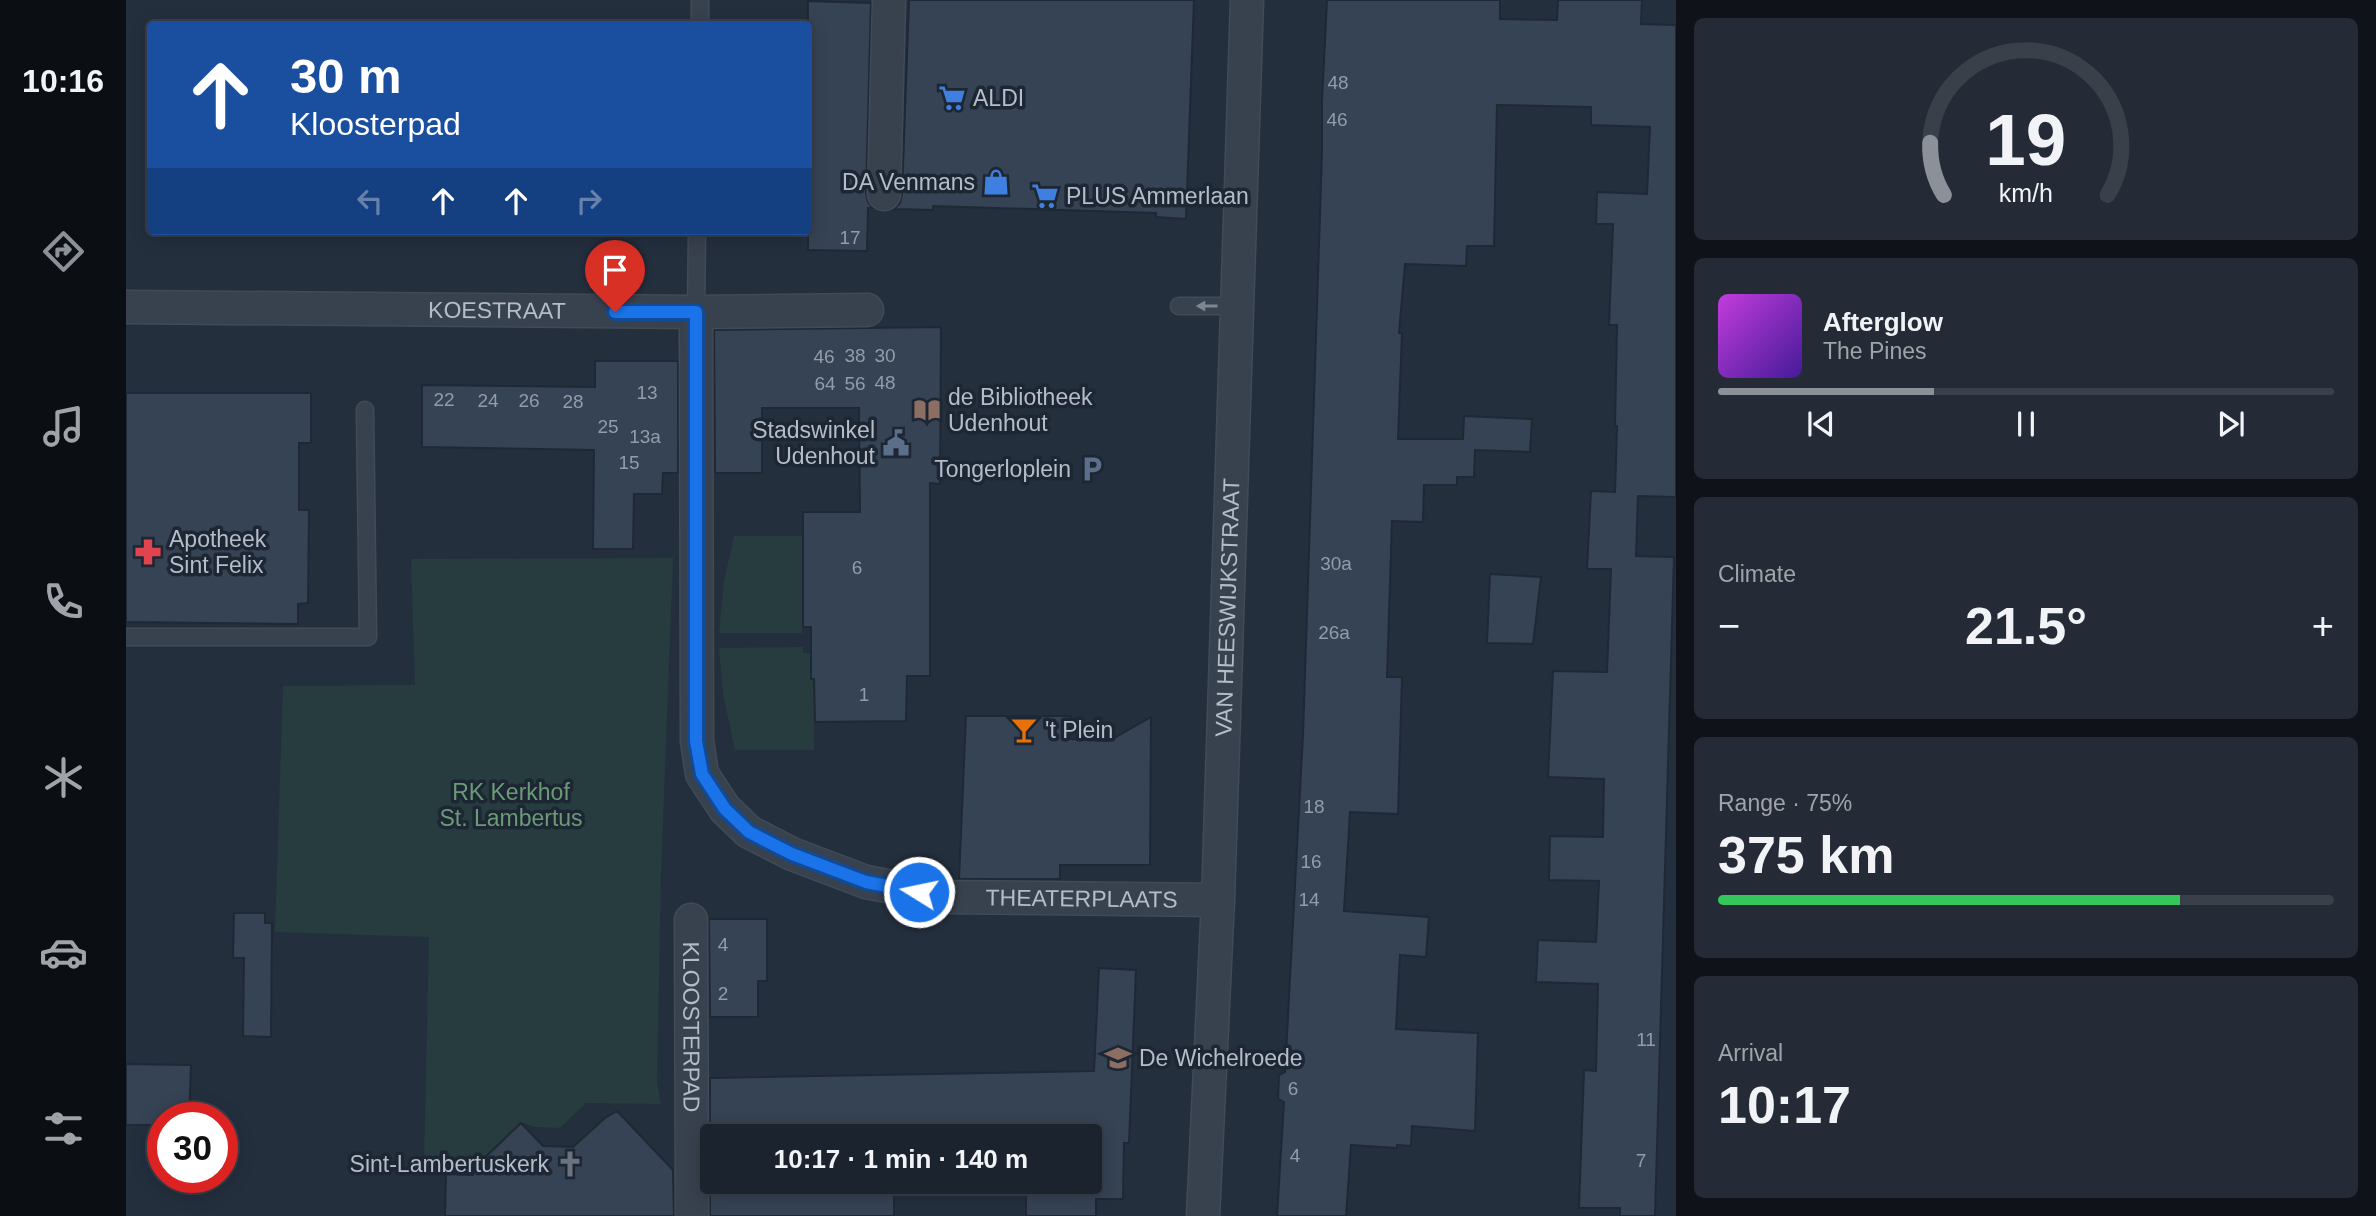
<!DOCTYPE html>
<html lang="en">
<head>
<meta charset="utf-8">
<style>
  :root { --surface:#1b232e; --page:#242b36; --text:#f1f3f6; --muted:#a0a4aa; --line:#39404a; --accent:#8c9099 }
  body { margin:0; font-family:Helvetica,sans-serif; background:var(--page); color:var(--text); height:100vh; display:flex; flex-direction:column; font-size:26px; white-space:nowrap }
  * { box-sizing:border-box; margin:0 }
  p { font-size:23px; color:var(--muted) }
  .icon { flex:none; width:38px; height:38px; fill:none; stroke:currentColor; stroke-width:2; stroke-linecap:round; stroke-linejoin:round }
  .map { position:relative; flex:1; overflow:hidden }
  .details { display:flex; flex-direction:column; gap:18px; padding:18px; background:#0f1319; width:700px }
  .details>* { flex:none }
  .top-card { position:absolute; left:21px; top:21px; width:665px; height:214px; border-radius:7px; box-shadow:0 4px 18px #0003,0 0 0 2px var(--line); background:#1a4fa0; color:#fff; overflow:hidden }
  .speed { position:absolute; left:21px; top:1102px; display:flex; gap:14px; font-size:35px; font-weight:700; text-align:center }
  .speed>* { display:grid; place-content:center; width:91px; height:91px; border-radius:50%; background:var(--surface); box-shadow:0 4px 18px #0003,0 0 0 2px var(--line); line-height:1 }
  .speed .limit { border:10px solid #d22; background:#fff; color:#111 }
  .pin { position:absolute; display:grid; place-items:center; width:60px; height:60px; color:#fff; margin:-72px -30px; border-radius:50% 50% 50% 0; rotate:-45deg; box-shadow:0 0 7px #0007 }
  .pin .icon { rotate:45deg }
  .me { position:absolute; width:77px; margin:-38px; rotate:280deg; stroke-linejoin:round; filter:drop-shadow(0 0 5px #0008) }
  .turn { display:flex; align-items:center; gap:24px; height:147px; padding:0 28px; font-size:32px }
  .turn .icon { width:91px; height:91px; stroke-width:2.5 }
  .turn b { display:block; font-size:49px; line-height:60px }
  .lanes { display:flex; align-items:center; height:66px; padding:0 28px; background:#0003; justify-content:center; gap:35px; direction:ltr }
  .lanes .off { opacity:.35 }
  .big { font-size:52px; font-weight:700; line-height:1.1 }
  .details .tile { flex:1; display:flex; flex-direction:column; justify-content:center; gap:10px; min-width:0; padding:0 24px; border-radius:10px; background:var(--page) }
  .details .dial { align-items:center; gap:0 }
  .dial svg { height:182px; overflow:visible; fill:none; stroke:var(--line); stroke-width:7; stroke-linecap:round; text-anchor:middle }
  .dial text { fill:var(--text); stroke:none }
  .song { display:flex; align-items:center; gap:21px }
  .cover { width:84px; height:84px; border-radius:10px; background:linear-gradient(135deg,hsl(290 70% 55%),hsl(260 70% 35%)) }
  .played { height:7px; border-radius:4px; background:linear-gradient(90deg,var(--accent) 35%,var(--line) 35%) }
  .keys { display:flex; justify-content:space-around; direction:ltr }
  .heat { display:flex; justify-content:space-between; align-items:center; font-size:38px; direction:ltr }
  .charge { height:10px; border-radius:5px; background:linear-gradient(90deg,#34c759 75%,var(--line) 0) }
  .trip { position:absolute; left:574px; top:1124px; width:402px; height:70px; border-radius:7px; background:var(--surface); box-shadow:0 4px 18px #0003,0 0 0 2px var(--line); font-weight:700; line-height:70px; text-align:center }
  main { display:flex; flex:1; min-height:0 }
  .dock { display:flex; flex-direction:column; width:126px; justify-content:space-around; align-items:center; background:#0b0e12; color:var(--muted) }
  .dock .icon { width:49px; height:49px }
  .dock .on { color:var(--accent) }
  .dock b { font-size:32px; color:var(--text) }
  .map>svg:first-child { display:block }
  .green { fill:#263c3f }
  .building { fill:#364354; stroke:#1f2835; stroke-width:2 }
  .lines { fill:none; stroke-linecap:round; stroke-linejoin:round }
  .service-casing { stroke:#414a57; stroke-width:19 }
  .minor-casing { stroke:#414a57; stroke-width:35 }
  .service { stroke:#38414e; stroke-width:16 }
  .minor { stroke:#38414e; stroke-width:32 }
  .oneway { fill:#7c8592 }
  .route-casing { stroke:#114b97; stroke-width:18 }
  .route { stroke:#1a73e8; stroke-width:12 }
  .labels { text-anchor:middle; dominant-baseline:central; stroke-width:7; stroke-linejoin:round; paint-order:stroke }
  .number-label { font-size:19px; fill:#929caa }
  .poi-label { font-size:23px; fill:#b4bcc9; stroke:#1d2633; text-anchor:start }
  .street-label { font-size:23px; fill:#b4bcc9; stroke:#1d2633 }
  .park-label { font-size:23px; fill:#6b9a76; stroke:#1d2633 }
</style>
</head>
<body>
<main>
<nav class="dock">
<b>10:16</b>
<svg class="icon on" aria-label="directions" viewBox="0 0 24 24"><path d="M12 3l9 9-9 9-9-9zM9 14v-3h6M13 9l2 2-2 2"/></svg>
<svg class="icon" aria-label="music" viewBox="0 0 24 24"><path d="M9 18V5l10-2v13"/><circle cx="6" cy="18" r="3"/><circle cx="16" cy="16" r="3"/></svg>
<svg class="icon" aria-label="phone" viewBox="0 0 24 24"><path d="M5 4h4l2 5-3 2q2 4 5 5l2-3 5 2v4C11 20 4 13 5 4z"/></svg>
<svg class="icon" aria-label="climate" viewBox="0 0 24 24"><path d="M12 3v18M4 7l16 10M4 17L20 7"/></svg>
<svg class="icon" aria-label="car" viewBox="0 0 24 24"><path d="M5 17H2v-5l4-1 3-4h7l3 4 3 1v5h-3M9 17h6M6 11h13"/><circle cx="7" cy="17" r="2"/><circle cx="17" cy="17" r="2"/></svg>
<svg class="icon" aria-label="filters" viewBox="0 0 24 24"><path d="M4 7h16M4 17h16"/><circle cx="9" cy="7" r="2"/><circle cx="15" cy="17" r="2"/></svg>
</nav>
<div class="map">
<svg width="1550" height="1216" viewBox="0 0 1550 1216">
  <rect width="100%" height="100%" fill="#242f3e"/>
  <path class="green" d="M608,536H676V633H593L598,581Z
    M547,558L535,874L531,1082L535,1104L460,1103L434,1128L408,1127L395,1122L351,1164H298L303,937L149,932L157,686L289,685L285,559Z
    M677,647V653H684L685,679L688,680V750H609L597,694L593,648Z"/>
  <path class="building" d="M783,0H1068L1060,219L1030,217V213L807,206V210L768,209L774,203L776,194Z
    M1201,0H1374V19L1431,20L1432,0H1516L1515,24L1550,25V497L1512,496L1510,556L1548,557L1529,1216H1494V1208H1453L1458,1070L1470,1071L1472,984L1410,982L1412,940L1470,942L1473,881L1423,880L1424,836L1477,837L1478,779L1422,777L1427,671L1481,672L1485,569H1461L1465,491L1489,492L1490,461L1491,426H1489L1491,325H1483L1487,224H1470L1471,192L1521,194L1524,127L1465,125V107L1371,105L1368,246H1341L1340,266L1279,264L1273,333H1276L1272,439H1337L1338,416L1406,419L1404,452L1349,450L1348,477H1331V485H1298L1297,522L1266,521L1261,677H1276L1272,814L1224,812L1218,911L1303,917L1300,957L1274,955L1270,1029L1352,1033L1349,1131L1286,1126L1285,1146L1271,1145V1148L1225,1145L1220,1216H1151L1158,1102L1152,1099L1153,1075L1159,1072L1177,735L1196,152V101Z
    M682,1L745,3L740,194L742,202L747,208H742L741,251L682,250Z
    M815,327L814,484L804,483V676H781L780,721L689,722L688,679H685V627H677V512H734L733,408H636V473H589L588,330Z
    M469,361H552V473H537L536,494H508L507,549H467L468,450L296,447V385L469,387Z
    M0,393H185V443H173V510H183L182,603L172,604V624L0,622Z
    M1364,574L1415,577L1407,644L1361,643Z
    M840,716H945L944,739L983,741L1025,717L1024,865H934V879H833Z
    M108,913H139V923H146L145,1037L117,1036L118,958H107Z
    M583,919H641V981H632V1017H584Z
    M973,968L1010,970L1003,1143H998L997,1199H970V1216H900V1181H964V1136H586V1181H768V1216H584V1078L968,1071Z
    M0,1064L65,1065L63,1118H37V1125H0Z
    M491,1111L547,1170L548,1216H319L320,1174L347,1175L348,1168L395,1123L417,1146L447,1147L479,1118Z"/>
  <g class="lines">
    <g class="service-casing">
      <path id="service" d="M574,24V0
        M1053,306H1110
        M570,312L571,231
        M0,637H242L239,410"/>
    </g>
    <g class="minor-casing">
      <g id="minor">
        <path d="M758,194L763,0"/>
        <path id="s1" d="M0,307L570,312L741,310"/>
        <path id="s2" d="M570,312L571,741L576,774L599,809L623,832L666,854L740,882L819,897L1092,900"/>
        <path id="s3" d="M565,920L566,1216"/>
        <path id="s4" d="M1077,1216L1092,900L1121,0"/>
      </g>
    </g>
    <use href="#service" class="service"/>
    <use href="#minor" class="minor"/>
  </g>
  <defs><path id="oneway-solid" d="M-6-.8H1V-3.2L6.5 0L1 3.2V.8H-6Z" transform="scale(1.75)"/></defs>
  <use class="oneway" href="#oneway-solid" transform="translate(1081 306) rotate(-180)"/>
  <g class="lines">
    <g class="route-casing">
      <path id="route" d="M489,312H570V741L576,774L599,809L623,832L666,854L740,882L793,892"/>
    </g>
    <use href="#route" class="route"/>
  </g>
  <defs>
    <g id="supermarket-bare" transform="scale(2.1)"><path d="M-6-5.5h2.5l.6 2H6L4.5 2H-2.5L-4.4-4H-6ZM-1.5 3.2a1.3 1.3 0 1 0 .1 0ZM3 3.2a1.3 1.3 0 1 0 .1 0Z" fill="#3f7fe0" stroke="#1d2633" stroke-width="2.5" paint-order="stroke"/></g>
    <g id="shop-bare" transform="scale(2.1)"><path d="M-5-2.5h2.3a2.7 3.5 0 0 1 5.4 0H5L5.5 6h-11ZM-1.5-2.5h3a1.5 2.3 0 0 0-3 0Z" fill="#3f7fe0" stroke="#1d2633" stroke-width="2.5" paint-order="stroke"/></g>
    <g id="library-bare" transform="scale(2.1)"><path d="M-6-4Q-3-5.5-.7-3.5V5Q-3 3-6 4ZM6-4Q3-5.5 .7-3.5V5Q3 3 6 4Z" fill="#8d6e63" stroke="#1d2633" stroke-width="2.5" paint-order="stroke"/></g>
    <g id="civic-bare" transform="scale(2.1)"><path d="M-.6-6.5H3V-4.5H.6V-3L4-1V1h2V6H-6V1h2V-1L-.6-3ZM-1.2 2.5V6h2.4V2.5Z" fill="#5c6f8a" stroke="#1d2633" stroke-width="2.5" paint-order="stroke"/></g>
    <g id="parking-bare" transform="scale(2.1)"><path d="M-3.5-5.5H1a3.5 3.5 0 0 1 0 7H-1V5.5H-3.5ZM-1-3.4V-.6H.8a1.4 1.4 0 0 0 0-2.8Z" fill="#5c6f8a" stroke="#1d2633" stroke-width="2.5" paint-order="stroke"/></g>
    <g id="pharmacy-bare" transform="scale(2.1)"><path d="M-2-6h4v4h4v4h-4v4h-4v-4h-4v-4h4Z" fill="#e0444e" stroke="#1d2633" stroke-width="2.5" paint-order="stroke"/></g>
    <g id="bar-bare" transform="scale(2.1)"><path d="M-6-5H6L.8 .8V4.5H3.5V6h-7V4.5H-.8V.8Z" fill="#e8710a" stroke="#1d2633" stroke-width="2.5" paint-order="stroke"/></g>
    <g id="school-bare" transform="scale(2.1)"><path d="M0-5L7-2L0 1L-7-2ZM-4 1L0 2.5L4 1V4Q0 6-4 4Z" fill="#8d6e63" stroke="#1d2633" stroke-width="2.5" paint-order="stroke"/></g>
    <g id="church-bare" transform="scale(2.1)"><path d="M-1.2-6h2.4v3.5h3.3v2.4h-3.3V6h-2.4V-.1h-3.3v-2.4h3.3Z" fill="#6b7280" stroke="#1d2633" stroke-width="2.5" paint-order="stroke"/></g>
  </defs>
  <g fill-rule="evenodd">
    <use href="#supermarket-bare" x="826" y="98"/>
    <use href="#shop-bare" x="870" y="182"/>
    <use href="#supermarket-bare" x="919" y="196"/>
    <use href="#library-bare" x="801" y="410"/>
    <use href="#civic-bare" x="770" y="443"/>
    <use href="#parking-bare" x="966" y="469"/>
    <use href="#pharmacy-bare" x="22" y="552"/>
    <use href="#bar-bare" x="898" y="730"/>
    <use href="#school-bare" x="992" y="1058"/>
    <use href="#church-bare" x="444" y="1164"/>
  </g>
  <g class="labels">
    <g class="number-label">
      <text x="1212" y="82">48</text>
      <text x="1211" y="119">46</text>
      <text x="724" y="237">17</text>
      <text x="729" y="355">38</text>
      <text x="759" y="355">30</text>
      <text x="698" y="356">46</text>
      <text x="759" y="382">48</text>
      <text x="699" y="383">64</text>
      <text x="729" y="383">56</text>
      <text x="521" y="392">13</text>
      <text x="318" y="399">22</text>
      <text x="362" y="400">24</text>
      <text x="403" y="400">26</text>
      <text x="447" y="401">28</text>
      <text x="482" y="426">25</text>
      <text x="519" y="436">13a</text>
      <text x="503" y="462">15</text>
      <text x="1210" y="563">30a</text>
      <text x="731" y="567">6</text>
      <text x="1208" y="632">26a</text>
      <text x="738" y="694">1</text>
      <text x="1188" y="806">18</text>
      <text x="1185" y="861">16</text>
      <text x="1183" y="899">14</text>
      <text x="597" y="944">4</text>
      <text x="597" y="993">2</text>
      <text x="1520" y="1039">11</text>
      <text x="1167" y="1088">6</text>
      <text x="1169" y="1155">4</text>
      <text x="1515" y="1160">7</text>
    </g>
    <g class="poi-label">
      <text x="847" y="98">ALDI</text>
      <text x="849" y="182" text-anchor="end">DA Venmans</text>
      <text x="940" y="196">PLUS Ammerlaan</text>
      <text x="822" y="397">de Bibliotheek<tspan x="822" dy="26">Udenhout</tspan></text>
      <text x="749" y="430" text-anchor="end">Stadswinkel<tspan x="749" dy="26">Udenhout</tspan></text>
      <text x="945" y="469" text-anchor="end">Tongerloplein</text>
      <text x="43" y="539">Apotheek<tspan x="43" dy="26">Sint Felix</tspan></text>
      <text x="919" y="730">'t Plein</text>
      <text x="1013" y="1058">De Wichelroede</text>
      <text x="423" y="1164" text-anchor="end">Sint-Lambertuskerk</text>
    </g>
    <g class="street-label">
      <text stroke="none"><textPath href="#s1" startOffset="371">KOESTRAAT</textPath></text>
      <text stroke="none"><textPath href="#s4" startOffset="609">VAN HEESWIJKSTRAAT</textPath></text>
      <text stroke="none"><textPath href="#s2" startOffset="882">THEATERPLAATS</textPath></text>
      <text stroke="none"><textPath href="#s3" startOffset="107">KLOOSTERPAD</textPath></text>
    </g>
    <g class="park-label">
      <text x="385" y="792">RK Kerkhof<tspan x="385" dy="26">St. Lambertus</tspan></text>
    </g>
  </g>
</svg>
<div class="speed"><div class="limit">30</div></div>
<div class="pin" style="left:489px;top:312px;background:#d93025"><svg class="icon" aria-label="arrive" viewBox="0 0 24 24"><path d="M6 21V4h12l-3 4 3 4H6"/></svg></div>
<svg class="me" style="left:793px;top:892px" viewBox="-20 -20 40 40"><circle r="17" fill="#1a73e8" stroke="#fff" stroke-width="3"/><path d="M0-11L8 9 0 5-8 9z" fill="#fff"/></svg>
<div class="trip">10:17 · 1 min · 140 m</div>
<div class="top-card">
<div class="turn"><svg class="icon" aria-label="ahead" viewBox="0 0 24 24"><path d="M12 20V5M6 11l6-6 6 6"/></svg><div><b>30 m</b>Kloosterpad</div></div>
<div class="lanes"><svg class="icon off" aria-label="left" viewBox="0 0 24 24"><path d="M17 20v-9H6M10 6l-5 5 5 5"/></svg><svg class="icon" aria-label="ahead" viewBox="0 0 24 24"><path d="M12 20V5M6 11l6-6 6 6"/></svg><svg class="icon" aria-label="ahead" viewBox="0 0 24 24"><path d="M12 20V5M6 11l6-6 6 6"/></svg><svg class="icon off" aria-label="right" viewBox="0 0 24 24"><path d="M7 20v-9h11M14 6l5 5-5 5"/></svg></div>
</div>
</div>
<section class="details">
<div class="tile dial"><svg viewBox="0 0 100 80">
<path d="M14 69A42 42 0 1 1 86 69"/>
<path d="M14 69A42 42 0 0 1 8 46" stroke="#8c9099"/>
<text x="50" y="56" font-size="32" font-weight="700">19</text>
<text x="50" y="72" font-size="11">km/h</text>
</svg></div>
<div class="tile">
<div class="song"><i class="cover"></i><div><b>Afterglow</b><p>The Pines</p></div></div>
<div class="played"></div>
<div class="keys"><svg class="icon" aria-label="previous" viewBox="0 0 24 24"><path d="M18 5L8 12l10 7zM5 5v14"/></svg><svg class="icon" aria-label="pause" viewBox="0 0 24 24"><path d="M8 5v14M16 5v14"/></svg><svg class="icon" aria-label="next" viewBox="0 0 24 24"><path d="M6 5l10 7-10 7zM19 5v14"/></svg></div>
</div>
<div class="tile"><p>Climate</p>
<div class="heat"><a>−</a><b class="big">21.5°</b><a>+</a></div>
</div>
<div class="tile"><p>Range · 75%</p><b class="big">375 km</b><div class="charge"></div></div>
<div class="tile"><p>Arrival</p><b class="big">10:17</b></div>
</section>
</main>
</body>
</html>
